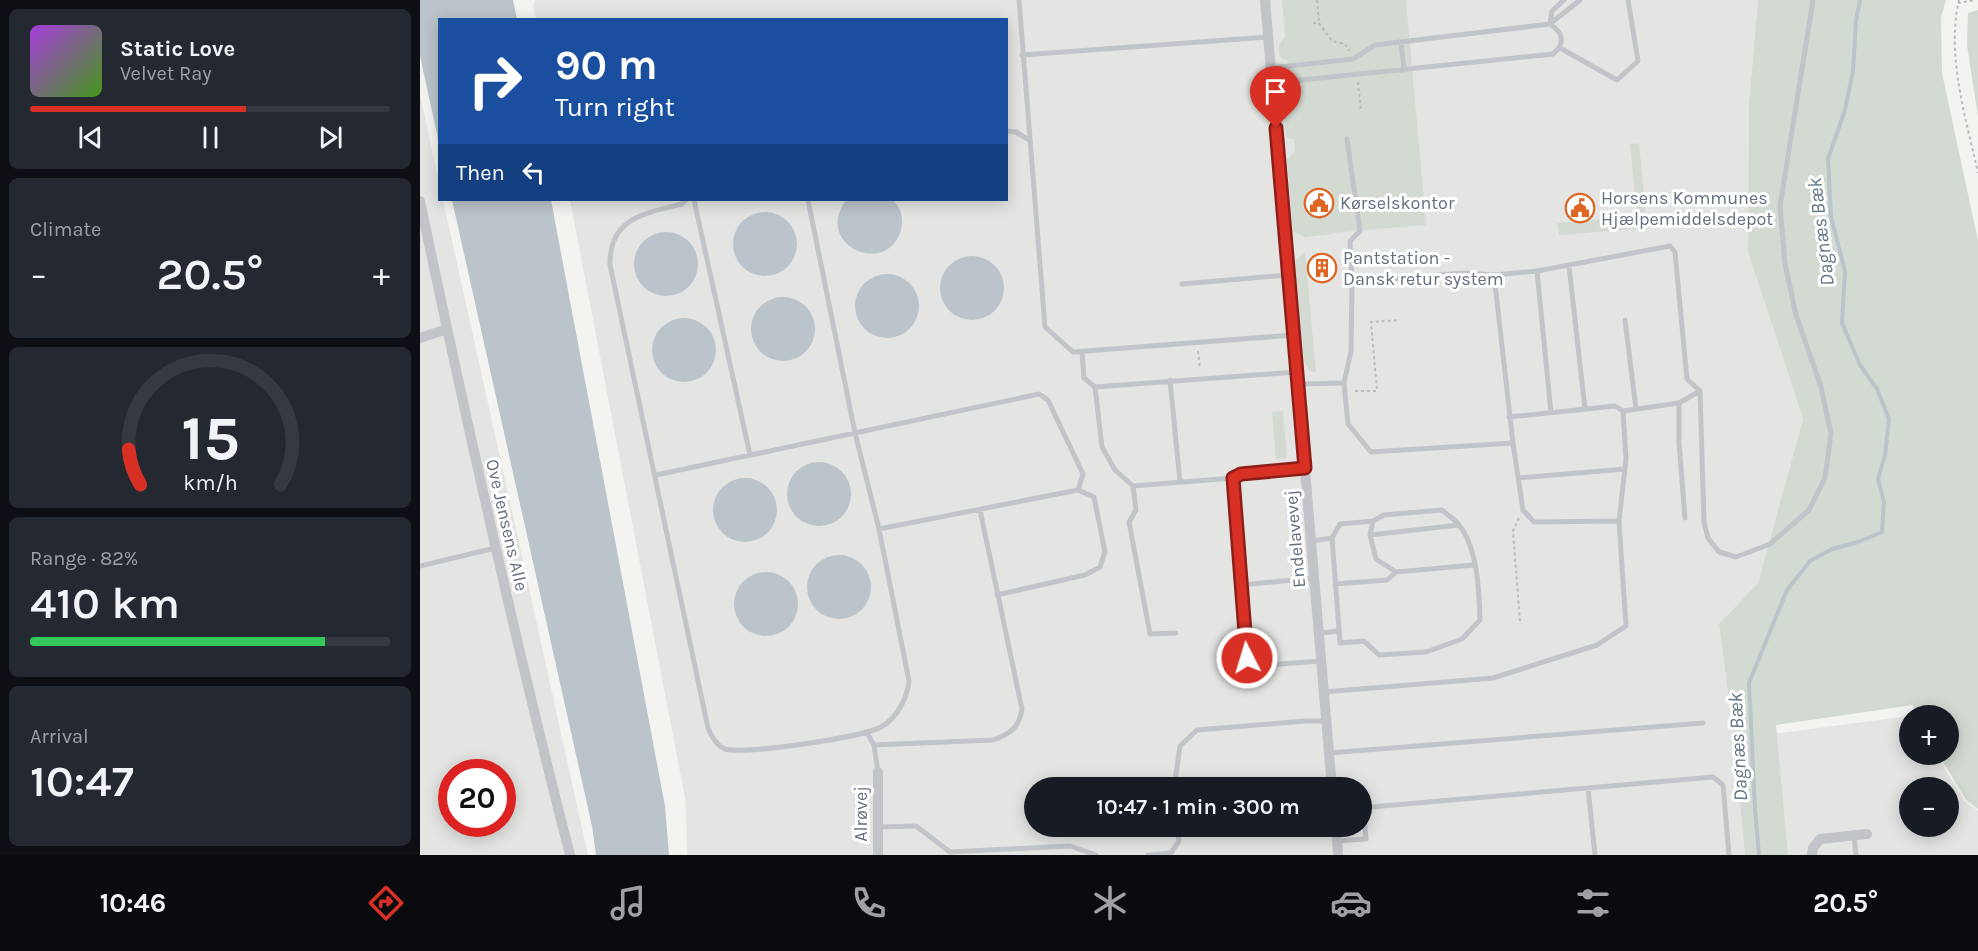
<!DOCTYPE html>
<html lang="en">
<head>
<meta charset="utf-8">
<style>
  :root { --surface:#171b24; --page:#242831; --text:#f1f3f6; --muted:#9ea1a6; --line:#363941; --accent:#d93025 }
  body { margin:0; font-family:Karla,sans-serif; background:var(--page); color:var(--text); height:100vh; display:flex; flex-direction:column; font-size:22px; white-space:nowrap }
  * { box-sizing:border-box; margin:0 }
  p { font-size:20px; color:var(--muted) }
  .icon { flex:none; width:33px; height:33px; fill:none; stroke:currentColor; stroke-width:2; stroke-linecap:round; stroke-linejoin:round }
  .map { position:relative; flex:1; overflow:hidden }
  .side { display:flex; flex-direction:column; gap:9px; padding:9px; background:#0d0f14; width:420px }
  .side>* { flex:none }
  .top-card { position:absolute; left:18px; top:18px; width:570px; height:183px; border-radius:0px; box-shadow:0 3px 15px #0003; background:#1a4fa0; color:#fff; overflow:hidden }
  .controls { position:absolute; left:1479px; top:705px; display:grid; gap:12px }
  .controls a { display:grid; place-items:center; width:60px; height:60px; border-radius:50%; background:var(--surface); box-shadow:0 3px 15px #0003; font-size:30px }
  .speed { position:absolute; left:18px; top:759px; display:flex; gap:12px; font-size:30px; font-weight:700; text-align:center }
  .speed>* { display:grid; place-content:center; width:78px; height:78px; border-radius:50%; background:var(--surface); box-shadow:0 3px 15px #0003; line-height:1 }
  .speed .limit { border:9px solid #d22; background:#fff; color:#111 }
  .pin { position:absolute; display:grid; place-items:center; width:51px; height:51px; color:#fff; margin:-62px -26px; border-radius:50% 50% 50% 0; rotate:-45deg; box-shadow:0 0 6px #0007 }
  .pin .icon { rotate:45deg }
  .me { position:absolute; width:66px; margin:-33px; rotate:355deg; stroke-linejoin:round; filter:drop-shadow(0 0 4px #0008) }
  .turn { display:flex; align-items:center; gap:21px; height:126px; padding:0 18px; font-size:27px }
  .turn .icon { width:78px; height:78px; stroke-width:2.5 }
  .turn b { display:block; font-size:42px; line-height:51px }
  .then { display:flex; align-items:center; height:57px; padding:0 18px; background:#0003; gap:12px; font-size:22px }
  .big { font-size:45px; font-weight:600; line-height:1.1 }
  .side .tile { flex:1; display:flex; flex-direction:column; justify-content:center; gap:9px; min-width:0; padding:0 21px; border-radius:9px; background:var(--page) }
  .side .dial { align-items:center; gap:0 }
  .dial svg { height:156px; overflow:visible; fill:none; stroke:var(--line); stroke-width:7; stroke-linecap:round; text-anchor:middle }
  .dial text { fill:var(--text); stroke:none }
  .song { display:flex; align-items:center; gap:18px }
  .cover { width:72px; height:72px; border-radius:9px; background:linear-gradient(135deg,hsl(280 70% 55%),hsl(100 70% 35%)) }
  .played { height:6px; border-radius:3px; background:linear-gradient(90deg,var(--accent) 60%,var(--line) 60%) }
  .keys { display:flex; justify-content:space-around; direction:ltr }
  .heat { display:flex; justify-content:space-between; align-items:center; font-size:33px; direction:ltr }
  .charge { height:9px; border-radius:4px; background:linear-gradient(90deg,#34c759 82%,var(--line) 0) }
  .trip { position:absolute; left:604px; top:777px; width:348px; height:60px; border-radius:30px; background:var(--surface); box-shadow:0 3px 15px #0003; font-weight:600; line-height:60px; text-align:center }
  .tab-bar { display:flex; height:96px; justify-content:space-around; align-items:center; background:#090b0e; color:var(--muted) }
  .tab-bar .icon { width:42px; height:42px }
  .tab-bar .on { color:var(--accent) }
  .tab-bar b { font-size:27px; color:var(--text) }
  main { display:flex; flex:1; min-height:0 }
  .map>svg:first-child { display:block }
  .built { fill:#e4e5e3; fill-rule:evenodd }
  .green { fill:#d3dad1 }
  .water { fill:#bac4ca }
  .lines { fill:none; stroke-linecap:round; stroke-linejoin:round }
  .stream { stroke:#bac4ca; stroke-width:4 }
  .path { stroke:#b9bbbd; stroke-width:2; stroke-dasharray:3 3; stroke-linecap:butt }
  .lane { stroke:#c1c4c8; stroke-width:5 }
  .street { stroke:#c1c4c8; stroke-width:10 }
  .route-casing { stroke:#8d1f18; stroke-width:15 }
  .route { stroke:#d93025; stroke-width:10 }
  .labels { text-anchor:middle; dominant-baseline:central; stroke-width:6; stroke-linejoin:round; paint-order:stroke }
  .poi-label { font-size:18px; fill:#637080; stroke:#fff; text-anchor:start }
  .street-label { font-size:18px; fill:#637080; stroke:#fff }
  .water-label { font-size:20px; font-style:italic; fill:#637885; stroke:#fff }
</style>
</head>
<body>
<main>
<section class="side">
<div class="tile">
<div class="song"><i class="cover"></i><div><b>Static Love</b><p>Velvet Ray</p></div></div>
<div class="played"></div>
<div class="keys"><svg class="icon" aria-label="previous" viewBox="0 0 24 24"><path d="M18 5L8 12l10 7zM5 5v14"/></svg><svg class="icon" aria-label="pause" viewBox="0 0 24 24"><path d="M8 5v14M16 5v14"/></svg><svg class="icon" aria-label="next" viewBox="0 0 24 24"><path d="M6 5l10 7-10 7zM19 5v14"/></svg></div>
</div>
<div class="tile"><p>Climate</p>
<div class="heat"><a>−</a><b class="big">20.5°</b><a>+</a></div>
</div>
<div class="tile dial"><svg viewBox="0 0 100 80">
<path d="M14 69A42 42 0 1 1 86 69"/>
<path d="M14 69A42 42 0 0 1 8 51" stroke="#d93025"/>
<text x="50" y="56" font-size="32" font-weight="700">15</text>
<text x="50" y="72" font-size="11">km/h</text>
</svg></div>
<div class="tile"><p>Range · 82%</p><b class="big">410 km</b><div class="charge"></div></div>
<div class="tile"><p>Arrival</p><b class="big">10:47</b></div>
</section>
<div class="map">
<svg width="1558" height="855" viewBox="0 0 1558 855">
  <rect width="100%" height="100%" fill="#f3f4ef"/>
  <path class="built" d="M115,0H1338L1329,103L1328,252L1383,419L1338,583L1299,624L1314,739L1489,716L1490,754L1516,755L1545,801L1558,811V855H267L266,803L150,200H586V20H116L113,5ZM615,788H942V826H615ZM1490,788H1528V826H1490Z
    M0,94L19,182L20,200H23L168,855H0ZM32,772H82V824H32Z"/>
  <path class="green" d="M862,0H986L1006,225L913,233V234L884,237L873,231L867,160L875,151L874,139L867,138L866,135L862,98L863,94L869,89L867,60L860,57C857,49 859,43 865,37Z
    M1338,0H1526L1521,17L1522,73L1558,241V809L1546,800L1519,755L1528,754V716L1495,715L1493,705L1356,725L1368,855H1325L1314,739L1299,624L1338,583L1383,419L1328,252L1329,103Z
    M1558,10V117L1547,45L1548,13Z
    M1219,143L1227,228L1139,235L1137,223L1217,216L1210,144Z
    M885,252L896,373L890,371L884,361L875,261Z
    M863,411L867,458L856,459L852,412Z"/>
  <path class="water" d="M0,0H93L97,19L20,20L19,143L0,56Z
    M32,200H131L245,806L249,855H176L172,826Z
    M426,200H473C481,208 484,219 481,230C467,278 393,245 426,200Z
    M313 244a32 32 0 1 1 64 0a32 32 0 1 1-64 0Z
    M214 264a32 32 0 1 1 64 0a32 32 0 1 1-64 0Z
    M520 288a32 32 0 1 1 64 0a32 32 0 1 1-64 0Z
    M435 306a32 32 0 1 1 64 0a32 32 0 1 1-64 0Z
    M331 329a32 32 0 1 1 64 0a32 32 0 1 1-64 0Z
    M232 350a32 32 0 1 1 64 0a32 32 0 1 1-64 0Z
    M367 494a32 32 0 1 1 64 0a32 32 0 1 1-64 0Z
    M293 510a32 32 0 1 1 64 0a32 32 0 1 1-64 0Z
    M387 587a32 32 0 1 1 64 0a32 32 0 1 1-64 0Z
    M314 604a32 32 0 1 1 64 0a32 32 0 1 1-64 0Z"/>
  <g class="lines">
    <path class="stream" d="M1339,855L1335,810L1329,683L1367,590L1390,561L1412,549L1438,542L1462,532L1464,502L1458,479L1465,455L1469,419L1457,389L1440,365L1422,323L1425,271L1411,217L1408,159L1425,110L1433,71L1436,21L1440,0"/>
    <path class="path" d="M897,0L899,23
      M1539,0C1526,56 1546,118 1558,173
      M1538,3L1555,0
      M893,23H899L912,41L925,44L929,51
      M938,82L941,112
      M778,351L780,369
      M935,391H957L951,322L980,320
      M1099,518L1093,531L1100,621"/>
    <path class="lane" d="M599,0L625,327L653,352L873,335
      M1130,24L1160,0
      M1130,24L1132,11L1144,0
      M981,42L984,70
      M1140,48L1197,80L1218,61L1208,0
      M602,55L848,37
      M851,68L933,59L955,45L1130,24C1144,33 1145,44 1133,54L852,83
      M586,131L596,132L609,140
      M266,200L262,204C225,213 189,218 190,265L288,728C292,737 296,745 305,749C324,755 444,737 461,727C477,718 487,699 489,681L459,529L435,433L388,200
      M274,200L330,455
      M1149,266L1165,409
      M1117,271L1131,413
      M1074,275L1093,443
      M932,282L1044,273L1074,275L1117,271L1250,246L1255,252L1267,379L1280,391L1284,522L1288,538L1299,552L1316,557L1350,544L1389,510L1405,478L1411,433L1401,387L1376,315L1365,264L1360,206L1393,0
      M762,284L868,275
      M1205,320L1216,409
      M662,352L664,378L675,387
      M750,380L760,482
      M924,383L931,351L932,282L930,241L940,231L927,139
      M878,384L924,383L928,424L951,452L1093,443L1103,510L1114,522L1199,521L1206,626L1177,645L1073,678L904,692
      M1259,403V443L1265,518
      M1203,411L1259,403L1280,391
      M1089,417L1195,406L1203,411L1206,459L1199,521
      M236,475L619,394L628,400L663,474L658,490L459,529
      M813,478L821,474L885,468
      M1098,478L1205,469
      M713,486L813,478L827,658L835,666L901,661
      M950,535L1039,525
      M912,538L920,643L944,641L959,655L1006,652L1042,639L1060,620C1059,591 1058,549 1039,525C1035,519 1027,515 1022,510L964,515L953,521L950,535L956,559L976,572L1054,565
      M891,541L912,538L920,524L953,521
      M0,566L75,548
      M915,584L967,580L976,572
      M821,585L894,578
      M577,595L665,575L680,567L685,552L674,497L658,490
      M756,633L730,634L709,522L716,510L713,486L695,470L682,447L675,387L877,372
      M900,633L919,631
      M447,733L454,745L458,772
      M454,745L573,740C590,734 599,728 602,709L560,510
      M909,753L1283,723
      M754,788L760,746L777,730L885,721H907
      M1168,788L1175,855
      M458,827L496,826L530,852L650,846L676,855
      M1434,836L1436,855
      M917,841L946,839L944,817L951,807L1293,777L1303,785L1309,855
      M728,855L751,853L759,841L757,826"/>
    <path class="street" d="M845,0L912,788
      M0,201C46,420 94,638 150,855
      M0,338L27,329
      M916,826L918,855
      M458,855V772
      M1392,855L1393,848L1400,839L1447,834"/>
  </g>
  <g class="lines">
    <g class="route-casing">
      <path id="route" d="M827,658L813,478L821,474L885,468L856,128"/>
    </g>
    <use href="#route" class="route"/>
  </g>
  <defs>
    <g id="civic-ring" transform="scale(1.5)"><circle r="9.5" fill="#fff" stroke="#df6524" stroke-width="1.5"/><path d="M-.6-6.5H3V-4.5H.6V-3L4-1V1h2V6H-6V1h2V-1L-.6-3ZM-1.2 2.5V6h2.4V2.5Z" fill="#df6524"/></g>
    <g id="building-ring" transform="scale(1.5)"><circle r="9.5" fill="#fff" stroke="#df6524" stroke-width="1.5"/><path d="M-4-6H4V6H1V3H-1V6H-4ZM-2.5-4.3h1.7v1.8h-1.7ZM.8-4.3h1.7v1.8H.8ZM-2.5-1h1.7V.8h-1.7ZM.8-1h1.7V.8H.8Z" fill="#df6524"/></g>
  </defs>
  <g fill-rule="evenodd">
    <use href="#civic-ring" x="899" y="203"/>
    <use href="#civic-ring" x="1160" y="208"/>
    <use href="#building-ring" x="902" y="268"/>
  </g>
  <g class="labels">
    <g class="poi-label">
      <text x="1181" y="198">Horsens Kommunes<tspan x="1181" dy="21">Hjælpemiddelsdepot</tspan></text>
      <text x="920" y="203">Kørselskontor</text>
      <text x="923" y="258">Pantstation -<tspan x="923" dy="21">Dansk retur system</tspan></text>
    </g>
    <g class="street-label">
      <text transform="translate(87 525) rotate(77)">Ove Jensens Alle</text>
      <text transform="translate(875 539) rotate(-95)">Endelavevej</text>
      <text transform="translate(441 814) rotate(-90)">Alrøvej</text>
    </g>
    <g class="water-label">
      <text transform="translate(1401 232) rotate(-97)">Dagnæs Bæk</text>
      <text transform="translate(1318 747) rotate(-93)">Dagnæs Bæk</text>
    </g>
  </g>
</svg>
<div class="controls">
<a>+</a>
<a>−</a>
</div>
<div class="speed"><div class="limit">20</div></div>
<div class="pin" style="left:856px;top:128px;background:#d93025"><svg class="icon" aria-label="arrive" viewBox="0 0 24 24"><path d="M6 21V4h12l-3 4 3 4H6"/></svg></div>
<svg class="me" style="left:827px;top:658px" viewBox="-20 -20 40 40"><circle r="17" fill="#d93025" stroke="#fff" stroke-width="3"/><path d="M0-11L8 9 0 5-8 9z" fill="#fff"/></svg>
<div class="trip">10:47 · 1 min · 300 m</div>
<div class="top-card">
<div class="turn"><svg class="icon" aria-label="right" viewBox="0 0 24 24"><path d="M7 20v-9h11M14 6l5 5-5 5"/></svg><div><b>90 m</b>Turn right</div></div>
<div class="then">Then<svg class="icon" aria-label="left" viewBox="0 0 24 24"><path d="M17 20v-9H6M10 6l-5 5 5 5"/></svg></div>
</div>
</div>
</main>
<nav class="tab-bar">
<b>10:46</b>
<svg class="icon on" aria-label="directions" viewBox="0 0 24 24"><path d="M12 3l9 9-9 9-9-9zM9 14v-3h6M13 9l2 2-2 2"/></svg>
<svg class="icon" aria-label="music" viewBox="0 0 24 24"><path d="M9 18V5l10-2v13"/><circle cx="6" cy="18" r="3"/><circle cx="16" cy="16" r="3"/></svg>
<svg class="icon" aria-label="phone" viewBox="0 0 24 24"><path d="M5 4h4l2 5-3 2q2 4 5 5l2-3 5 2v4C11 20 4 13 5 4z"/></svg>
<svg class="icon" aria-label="climate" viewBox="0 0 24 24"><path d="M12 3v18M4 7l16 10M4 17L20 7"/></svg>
<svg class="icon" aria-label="car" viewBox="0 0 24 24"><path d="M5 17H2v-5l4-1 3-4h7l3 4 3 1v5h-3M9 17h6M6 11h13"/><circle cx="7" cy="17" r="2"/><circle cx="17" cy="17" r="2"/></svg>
<svg class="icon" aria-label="filters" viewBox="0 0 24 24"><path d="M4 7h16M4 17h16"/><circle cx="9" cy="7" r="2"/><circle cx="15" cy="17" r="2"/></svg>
<b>20.5°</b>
</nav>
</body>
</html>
